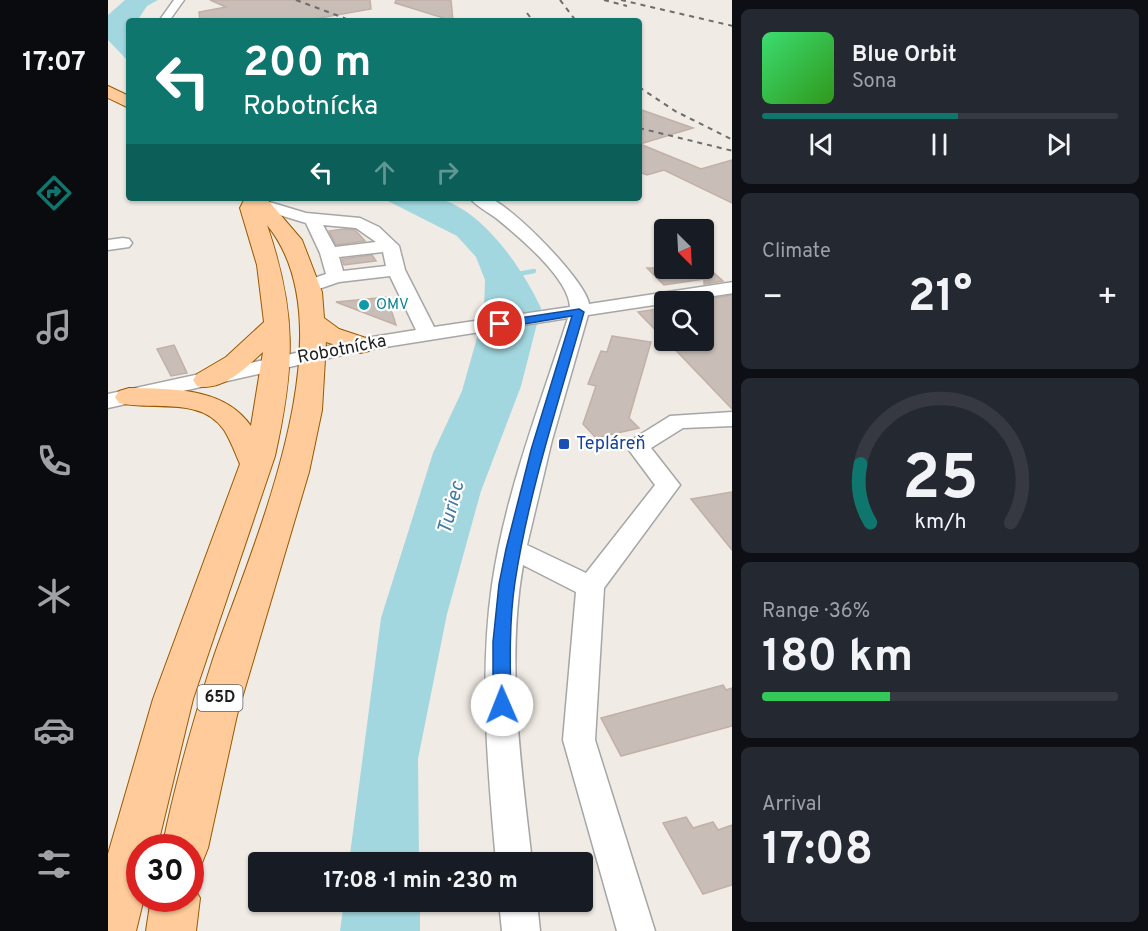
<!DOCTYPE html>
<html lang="en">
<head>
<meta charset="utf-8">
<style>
  :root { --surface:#171b24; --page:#242831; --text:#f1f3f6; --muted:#9ea1a6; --line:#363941; --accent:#0f766e }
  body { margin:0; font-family:Overpass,sans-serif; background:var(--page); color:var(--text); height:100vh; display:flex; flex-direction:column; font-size:22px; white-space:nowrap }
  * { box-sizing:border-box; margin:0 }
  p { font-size:20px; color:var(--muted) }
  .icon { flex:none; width:33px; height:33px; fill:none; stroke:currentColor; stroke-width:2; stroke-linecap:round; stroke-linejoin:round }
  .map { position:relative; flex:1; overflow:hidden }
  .side { display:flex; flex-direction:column; gap:9px; padding:9px; background:#0d0f14; width:416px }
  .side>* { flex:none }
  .hud { position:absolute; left:18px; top:18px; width:516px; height:183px; border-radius:6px; box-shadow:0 2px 4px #0004; background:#0f766e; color:#fff; overflow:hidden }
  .needle { width:39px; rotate:156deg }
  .buttons { position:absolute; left:546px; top:219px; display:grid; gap:12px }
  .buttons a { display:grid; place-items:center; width:60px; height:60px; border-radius:6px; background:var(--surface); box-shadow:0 2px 4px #0004; font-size:30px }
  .speed { position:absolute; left:18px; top:834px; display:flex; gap:12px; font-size:30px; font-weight:700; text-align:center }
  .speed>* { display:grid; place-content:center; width:78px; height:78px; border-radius:50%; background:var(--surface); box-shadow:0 2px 4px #0004; line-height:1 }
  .speed .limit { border:9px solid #d22; background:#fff; color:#111 }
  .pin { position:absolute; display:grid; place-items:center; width:51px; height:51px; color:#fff; margin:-26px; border:3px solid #fff; border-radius:50%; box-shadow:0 2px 6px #0007 }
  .me { position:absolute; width:66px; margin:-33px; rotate:359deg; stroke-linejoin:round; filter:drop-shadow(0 0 4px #0008) }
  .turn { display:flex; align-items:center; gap:21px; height:126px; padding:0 18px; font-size:27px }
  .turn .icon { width:78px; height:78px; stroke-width:2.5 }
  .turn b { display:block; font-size:42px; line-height:51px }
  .lanes { display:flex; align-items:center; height:57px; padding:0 18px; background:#0003; justify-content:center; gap:30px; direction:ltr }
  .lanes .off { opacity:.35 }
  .big { font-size:45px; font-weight:700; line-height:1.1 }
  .side .tile { flex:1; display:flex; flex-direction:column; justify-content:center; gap:9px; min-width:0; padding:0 21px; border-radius:9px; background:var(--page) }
  .side .dial { align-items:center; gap:0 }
  .dial svg { height:156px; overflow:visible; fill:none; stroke:var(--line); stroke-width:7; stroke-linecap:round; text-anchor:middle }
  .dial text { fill:var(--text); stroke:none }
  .song { display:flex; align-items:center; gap:18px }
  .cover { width:72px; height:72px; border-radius:9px; background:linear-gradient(135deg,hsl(140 70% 55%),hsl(110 70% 35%)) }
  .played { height:6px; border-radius:3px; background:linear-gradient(90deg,var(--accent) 55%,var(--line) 55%) }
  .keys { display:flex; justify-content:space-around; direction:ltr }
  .heat { display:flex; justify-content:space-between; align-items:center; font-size:33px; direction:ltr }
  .charge { height:9px; border-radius:4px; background:linear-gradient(90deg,#34c759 36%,var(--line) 0) }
  .trip { position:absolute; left:140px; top:852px; width:345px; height:60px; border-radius:6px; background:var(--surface); box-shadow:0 2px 4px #0004; font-weight:700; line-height:60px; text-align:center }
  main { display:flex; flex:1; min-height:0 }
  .tabs { display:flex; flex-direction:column; width:108px; justify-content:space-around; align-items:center; background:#090b0e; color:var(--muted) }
  .tabs .icon { width:42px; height:42px }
  .tabs .current { color:var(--accent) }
  .tabs b { font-size:27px; color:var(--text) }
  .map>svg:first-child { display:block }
  .water { fill:#a3d7df }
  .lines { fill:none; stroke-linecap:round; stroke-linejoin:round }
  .stream { stroke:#a3d7df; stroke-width:4.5 }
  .building { fill:#c8bdb7; stroke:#c2b0a6; stroke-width:1.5 }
  .minor-casing { stroke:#a6a6a6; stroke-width:3 }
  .major-casing { stroke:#995900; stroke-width:2 }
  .minor { fill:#fff; fill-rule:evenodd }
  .major { fill:#ffcb9a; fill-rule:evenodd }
  .rail { stroke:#6d6d6d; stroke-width:2; stroke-dasharray:5 5; stroke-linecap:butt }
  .route { fill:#1a73e8; stroke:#114b97; stroke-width:1.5 }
  .culture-dot { fill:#0f9aa8; stroke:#fff; stroke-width:2 }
  .transit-dot { fill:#1a4fb4; stroke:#fff; stroke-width:2 }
  .labels { text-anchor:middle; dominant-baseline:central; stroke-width:4.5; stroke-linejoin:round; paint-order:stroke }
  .far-culture-label { font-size:15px; fill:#0d838f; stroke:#fff; text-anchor:start }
  .shield { fill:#fff; stroke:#626262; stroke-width:1.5 }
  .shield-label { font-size:16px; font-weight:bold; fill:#1f1f1f }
  .street-label { font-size:18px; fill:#1f1f1f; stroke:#fff }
  .transit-label { font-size:18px; fill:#164399; stroke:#fff; text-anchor:start }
  .water-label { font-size:20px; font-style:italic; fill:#427aa2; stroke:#fff }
</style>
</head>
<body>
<main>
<nav class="tabs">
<b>17:07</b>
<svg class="icon current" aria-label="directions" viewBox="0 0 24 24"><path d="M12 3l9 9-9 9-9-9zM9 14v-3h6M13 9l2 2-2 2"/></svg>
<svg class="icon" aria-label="music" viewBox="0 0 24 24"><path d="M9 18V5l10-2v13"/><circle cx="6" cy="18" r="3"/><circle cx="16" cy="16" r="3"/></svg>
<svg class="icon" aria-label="phone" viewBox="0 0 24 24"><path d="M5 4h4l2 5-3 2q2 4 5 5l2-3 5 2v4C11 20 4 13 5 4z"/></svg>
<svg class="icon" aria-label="climate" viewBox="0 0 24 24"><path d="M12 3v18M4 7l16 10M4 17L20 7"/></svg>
<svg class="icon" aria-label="car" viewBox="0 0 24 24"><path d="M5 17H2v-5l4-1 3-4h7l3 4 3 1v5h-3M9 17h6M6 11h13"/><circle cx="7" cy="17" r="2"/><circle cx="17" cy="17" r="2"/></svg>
<svg class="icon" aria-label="filters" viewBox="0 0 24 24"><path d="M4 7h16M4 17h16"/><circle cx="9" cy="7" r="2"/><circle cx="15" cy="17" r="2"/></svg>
</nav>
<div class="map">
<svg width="625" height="931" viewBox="0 0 625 931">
  <rect width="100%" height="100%" fill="#f0ebe4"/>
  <path class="water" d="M17,0H50L39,6L29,21H21V62L0,40V15Z
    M274,198C291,198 314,194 330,198C376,211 414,268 433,308L413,386L373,491L339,614L310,759L311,862H241L273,618L325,453L354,391L376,313L377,280L368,257L349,236Z
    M236,902H312V931H232Z"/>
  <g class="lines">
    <path class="stream" d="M405,275L426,271"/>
  </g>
  <path class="building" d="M102,0H262L263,9L195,21H92L91,12L118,7Z
    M288,0H343L345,21L287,3Z
    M531,109L585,128L532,144L593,169L624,160V203L556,170L539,175L531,172Z
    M236,229L247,230L257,241L228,245L221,231Z
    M264,255L268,261L236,265L234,259Z
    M596,264L615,281L596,284V279L556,285L539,268H596Z
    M624,295V409L558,340H596V300Z
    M279,297L288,325L228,302Z
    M556,308V339L530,312Z
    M504,336L543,342L521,418L531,428L488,438L475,424L488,386L480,384L493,351L499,352Z
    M66,345L79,373L63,376L49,349Z
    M624,492V550L583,499Z
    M615,685L618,690L624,688V726L513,756L493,718Z
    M578,817L585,828L605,822L610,830L624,825V885L595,894L555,823Z"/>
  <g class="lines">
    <g class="minor-casing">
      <path id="minor" d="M66,0H76L61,21H51Z
        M362,198C367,198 376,197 381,198C403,205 478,281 481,304L625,282V293L480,315L444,440L419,545L478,573L547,485L518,446L522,441L562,416L625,412V426L575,428L543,448L572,485L496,588L487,740L547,931H509L455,740L468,592L415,565C398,662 413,765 424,862H388C380,771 371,676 384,585C397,494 432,405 460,318L252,351L0,408V394L252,339L308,330L282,276L231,282L199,293L192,291L190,287L192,283L218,274L212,253L198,223L152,209L150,206L158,201L198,213L252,218L271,227L291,246L297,270L326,327L462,307C461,278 410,236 388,218C380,212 368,206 362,198ZM215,225L248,228L268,242L227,247ZM275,252L278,266L235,271L231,257Z
        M15,238L21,239L24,243L21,247L0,250V240Z
        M391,902H429L432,931H394Z"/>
    </g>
    <g class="major-casing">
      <path id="major" d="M0,86L21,96V108L0,98Z
        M137,198H158L194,240L214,292L216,318L231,329L261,339L265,345L261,351L252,353L218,342L214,410L201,472L129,715L100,848L94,863L82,867V848H54C67,784 85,721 105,659C143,548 244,329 159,225C189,313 187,366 167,456L85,699L49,848H32V898H36L28,931H0V854L45,699L132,464C127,453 123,441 116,430C93,396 45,411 11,403L7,397L11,391L21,388C64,389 116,387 143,426L155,352C138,368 114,392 89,386L85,380L89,374L118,357L156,322L149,265L132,208Z
        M82,881L92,898L88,931H38L43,898H82Z"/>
    </g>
    <use href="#minor" class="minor"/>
    <use href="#major" class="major"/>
    <path class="rail" d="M188,0L244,21
      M452,0L468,21
      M496,0L519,6
      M513,0L625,26
      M419,13L425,21
      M531,87L567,111L625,140
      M531,128L625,151"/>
  </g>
  <path class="route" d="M471,309L476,312C451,401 421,490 407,582C401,622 402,664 403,705L400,710H387L385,705V642L391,584L398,549L423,450L464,316L392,328L386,324L392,321Z"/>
  <circle class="culture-dot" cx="256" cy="305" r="6"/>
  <rect class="transit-dot" x="450" y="438" width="12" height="12" rx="3"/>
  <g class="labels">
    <g class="far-culture-label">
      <text x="268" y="305">OMV</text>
    </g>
    <rect class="shield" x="89.5" y="685" width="45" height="26" rx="4.5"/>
    <g class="shield-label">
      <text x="112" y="698">65D</text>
    </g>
    <g class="street-label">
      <text transform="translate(234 350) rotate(-11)">Robotnícka</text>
    </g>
    <g class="transit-label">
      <text x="468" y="444">Tepláreň</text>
    </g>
    <g class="water-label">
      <text transform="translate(344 508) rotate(-75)">Turiec</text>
    </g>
  </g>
</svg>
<div class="buttons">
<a><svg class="needle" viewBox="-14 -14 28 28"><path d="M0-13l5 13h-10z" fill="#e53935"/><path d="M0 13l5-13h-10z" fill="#9ea1a6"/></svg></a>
<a><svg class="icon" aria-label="search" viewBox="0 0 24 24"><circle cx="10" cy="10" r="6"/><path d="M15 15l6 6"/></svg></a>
</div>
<div class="speed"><div class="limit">30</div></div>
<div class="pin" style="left:392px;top:324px;background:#d93025"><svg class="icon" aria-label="arrive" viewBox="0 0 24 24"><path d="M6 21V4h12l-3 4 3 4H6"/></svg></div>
<svg class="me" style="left:394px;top:705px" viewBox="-20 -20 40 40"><circle r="19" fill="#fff"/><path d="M0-13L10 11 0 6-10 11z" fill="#1a73e8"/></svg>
<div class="trip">17:08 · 1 min · 230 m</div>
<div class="hud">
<div class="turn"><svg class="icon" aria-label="left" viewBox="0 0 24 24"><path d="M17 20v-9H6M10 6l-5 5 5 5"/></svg><div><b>200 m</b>Robotnícka</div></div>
<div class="lanes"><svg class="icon" aria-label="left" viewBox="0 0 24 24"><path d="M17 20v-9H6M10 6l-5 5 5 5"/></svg><svg class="icon off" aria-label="ahead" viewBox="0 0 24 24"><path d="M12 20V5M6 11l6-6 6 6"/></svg><svg class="icon off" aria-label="right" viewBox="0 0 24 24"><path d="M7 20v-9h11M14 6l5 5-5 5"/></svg></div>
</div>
</div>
<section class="side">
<div class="tile">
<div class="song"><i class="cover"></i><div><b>Blue Orbit</b><p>Sona</p></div></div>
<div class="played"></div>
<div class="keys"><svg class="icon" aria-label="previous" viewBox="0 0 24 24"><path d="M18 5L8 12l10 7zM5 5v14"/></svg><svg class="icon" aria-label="pause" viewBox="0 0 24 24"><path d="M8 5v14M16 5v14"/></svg><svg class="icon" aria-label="next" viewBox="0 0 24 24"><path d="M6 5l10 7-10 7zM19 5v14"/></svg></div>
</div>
<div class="tile"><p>Climate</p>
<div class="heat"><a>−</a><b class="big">21°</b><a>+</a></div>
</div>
<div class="tile dial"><svg viewBox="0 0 100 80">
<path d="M14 69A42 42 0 1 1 86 69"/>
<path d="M14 69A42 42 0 0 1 9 39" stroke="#0f766e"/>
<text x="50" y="56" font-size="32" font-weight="700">25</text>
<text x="50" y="72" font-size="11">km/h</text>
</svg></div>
<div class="tile"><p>Range · 36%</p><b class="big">180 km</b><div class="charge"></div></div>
<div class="tile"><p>Arrival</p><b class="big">17:08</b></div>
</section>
</main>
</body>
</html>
